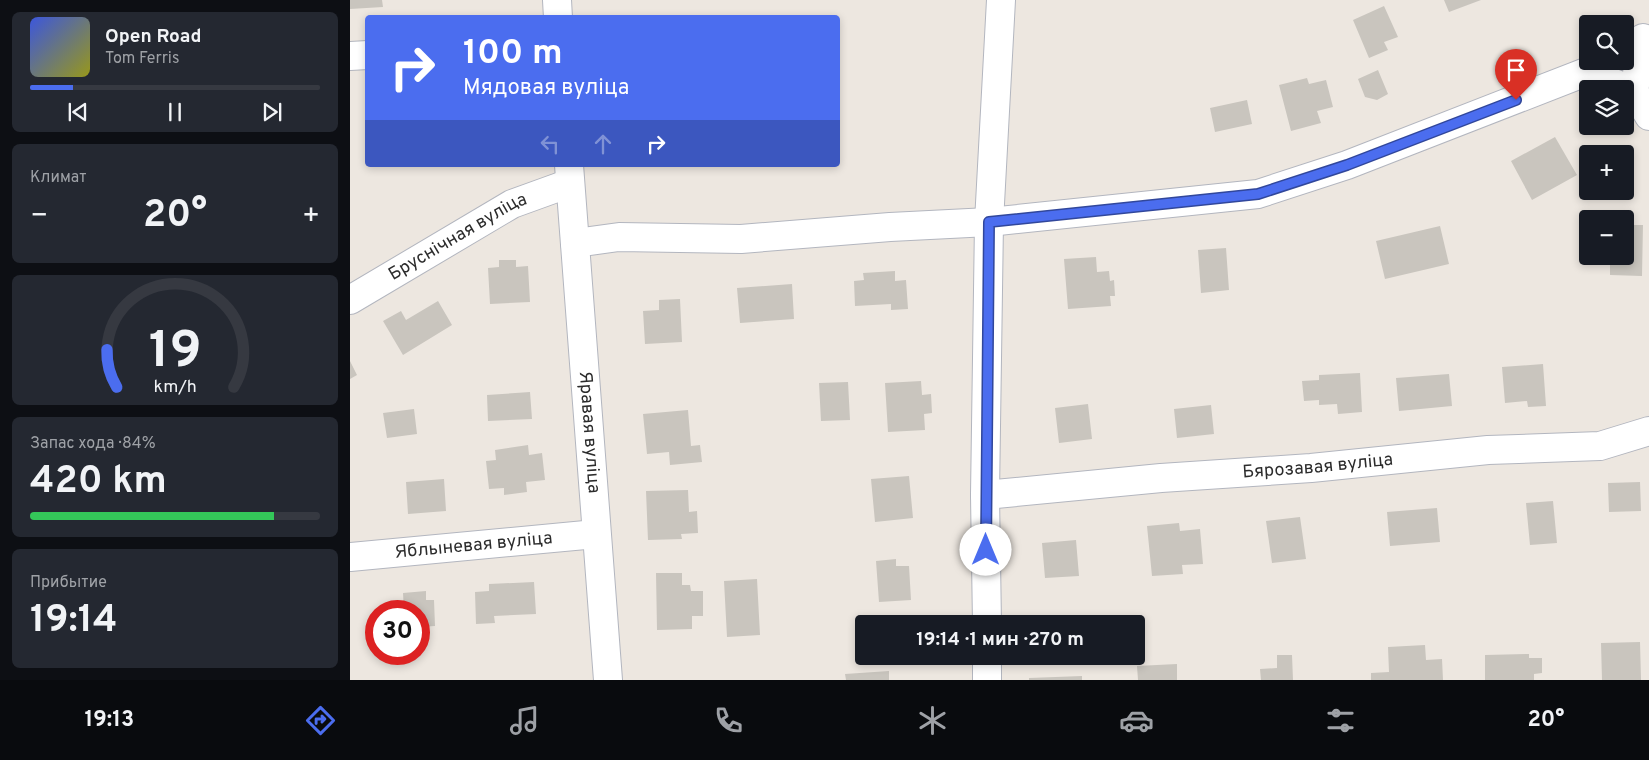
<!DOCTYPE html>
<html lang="ru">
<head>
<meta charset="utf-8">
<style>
  :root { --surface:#171b24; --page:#242831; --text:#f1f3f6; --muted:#9ea1a6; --line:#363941; --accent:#4b6def }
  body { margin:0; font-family:Overpass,sans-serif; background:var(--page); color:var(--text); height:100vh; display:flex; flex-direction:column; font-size:19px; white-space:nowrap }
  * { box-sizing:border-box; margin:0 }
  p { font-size:16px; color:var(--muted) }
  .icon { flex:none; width:28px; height:28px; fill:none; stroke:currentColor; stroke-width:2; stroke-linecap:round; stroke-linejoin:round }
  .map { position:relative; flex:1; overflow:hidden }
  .side { display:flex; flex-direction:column; gap:12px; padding:12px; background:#0d0f14; width:350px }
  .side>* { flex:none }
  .guide { position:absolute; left:15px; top:15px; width:475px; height:152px; border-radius:5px; box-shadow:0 2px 8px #0003; background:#4b6def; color:#fff; overflow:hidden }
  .tools { position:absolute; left:1229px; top:15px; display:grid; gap:10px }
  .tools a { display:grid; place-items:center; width:55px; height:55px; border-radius:5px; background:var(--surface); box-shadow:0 2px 8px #0003; font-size:25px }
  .speed { position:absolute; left:15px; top:600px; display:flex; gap:10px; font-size:25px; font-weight:700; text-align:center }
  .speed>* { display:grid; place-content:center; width:65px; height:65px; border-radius:50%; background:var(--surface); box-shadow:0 2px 8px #0003; line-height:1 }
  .speed .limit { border:8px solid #d22; background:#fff; color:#111 }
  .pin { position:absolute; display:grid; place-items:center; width:42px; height:42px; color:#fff; margin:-51px -21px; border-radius:50% 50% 50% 0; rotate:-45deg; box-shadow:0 0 5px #0007 }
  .pin .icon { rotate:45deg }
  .me { position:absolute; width:55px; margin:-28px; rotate:0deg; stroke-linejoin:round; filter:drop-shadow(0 0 4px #0008) }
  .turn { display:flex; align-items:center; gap:18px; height:105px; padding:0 15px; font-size:22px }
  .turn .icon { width:65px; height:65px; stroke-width:2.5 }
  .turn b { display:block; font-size:35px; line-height:42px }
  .lanes { display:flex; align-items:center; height:48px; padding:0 15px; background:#0003; justify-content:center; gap:25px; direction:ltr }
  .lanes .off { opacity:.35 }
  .big { font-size:38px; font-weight:700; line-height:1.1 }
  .side .card { flex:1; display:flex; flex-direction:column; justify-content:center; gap:8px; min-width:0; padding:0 18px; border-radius:8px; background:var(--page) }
  .side .dial { align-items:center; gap:0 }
  .dial svg { height:130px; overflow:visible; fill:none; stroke:var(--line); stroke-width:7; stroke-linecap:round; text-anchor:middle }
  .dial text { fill:var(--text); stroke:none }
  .song { display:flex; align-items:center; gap:15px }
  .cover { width:60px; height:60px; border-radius:8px; background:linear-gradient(135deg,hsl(230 70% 55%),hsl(60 70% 35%)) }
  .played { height:5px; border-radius:2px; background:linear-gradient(90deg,var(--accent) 15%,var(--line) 15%) }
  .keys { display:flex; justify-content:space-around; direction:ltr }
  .heat { display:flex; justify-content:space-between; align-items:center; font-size:28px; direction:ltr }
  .charge { height:8px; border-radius:4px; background:linear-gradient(90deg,#34c759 84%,var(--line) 0) }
  .trip { position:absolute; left:505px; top:615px; width:290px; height:50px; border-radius:5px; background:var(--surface); box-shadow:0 2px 8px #0003; font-weight:700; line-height:50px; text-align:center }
  .menu { display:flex; height:80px; justify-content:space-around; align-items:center; background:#090b0e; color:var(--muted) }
  .menu .icon { width:35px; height:35px }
  .menu .on { color:var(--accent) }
  .menu b { font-size:22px; color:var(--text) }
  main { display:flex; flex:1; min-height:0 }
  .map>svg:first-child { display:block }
  .building { fill:#c9c5be }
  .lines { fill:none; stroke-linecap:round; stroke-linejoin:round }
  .minor-casing { stroke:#b3b6bf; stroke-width:30 }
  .minor { stroke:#fff; stroke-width:28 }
  .route-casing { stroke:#31479b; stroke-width:12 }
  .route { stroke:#4b6def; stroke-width:9 }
  .labels { text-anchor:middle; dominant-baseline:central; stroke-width:4; stroke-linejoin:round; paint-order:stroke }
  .street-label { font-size:18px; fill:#2c2c2c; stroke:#fff }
</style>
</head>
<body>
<main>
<section class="side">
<div class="card">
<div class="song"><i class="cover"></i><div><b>Open Road</b><p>Tom Ferris</p></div></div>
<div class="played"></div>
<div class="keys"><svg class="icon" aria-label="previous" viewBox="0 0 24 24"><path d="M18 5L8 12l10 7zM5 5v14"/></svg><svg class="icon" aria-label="pause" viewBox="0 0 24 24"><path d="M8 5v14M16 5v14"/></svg><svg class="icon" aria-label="next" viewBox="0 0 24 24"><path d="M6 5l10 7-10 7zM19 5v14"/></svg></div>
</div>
<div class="card"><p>Климат</p>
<div class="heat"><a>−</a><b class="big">20°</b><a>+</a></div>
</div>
<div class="card dial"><svg viewBox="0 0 100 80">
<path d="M14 69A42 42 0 1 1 86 69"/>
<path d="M14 69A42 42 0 0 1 8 46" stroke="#4b6def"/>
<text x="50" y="56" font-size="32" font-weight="700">19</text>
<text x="50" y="72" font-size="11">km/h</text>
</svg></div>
<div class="card"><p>Запас хода · 84%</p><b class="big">420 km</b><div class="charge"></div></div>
<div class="card"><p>Прибытие</p><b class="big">19:14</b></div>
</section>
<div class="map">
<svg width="1299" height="680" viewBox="0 0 1299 680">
  <rect width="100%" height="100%" fill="#ede7e0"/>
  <path class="building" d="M0,0H32L33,7L0,9Z
    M1094,0H1131L1099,12Z
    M1034,6L1048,37L1034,42L1038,50L1019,58L1003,20Z
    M1028,70L1038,94L1027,100L1015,97L1008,79Z
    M957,78L959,84L976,80L983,107L967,111L971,123L941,131L929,85Z
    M897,100L902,124L865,132L860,108Z
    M1205,137L1227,175L1182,200L1161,161Z
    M1275,225H1293L1292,276L1260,275V256H1275Z
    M1090,226L1099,264L1035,279L1026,241Z
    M876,248L879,290L851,293L848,250Z
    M746,257L747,272L759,271L760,281L764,280L765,296H760L761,306L718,309L714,259Z
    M149,260H166V267L178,266L180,302L140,304L138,268L149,267Z
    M545,271V281L556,280L558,309L541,310V304L505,306L504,281L514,280L513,273Z
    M442,284L444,319L390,323L387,288Z
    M330,299L332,342L295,344L293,311L309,310V300Z
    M88,301L102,325L53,355L33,321L51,311L56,320Z
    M0,361L7,375L0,379Z
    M1193,364L1196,406L1178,407L1177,401L1155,403L1152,367Z
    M1010,373L1012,412L988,414L987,404L969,405V400L954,401L952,381L969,380V375Z
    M1099,374L1102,406L1049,411L1046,378Z
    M571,381L572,395L581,394L582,413L574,414L575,430L538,432L535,383Z
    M498,382L500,420L471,421L469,383Z
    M180,392L182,419L138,421L137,395Z
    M738,404L742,439L709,443L705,408Z
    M861,405L864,434L827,438L824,409Z
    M64,409L67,434L37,438L33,413Z
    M338,410L341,446L350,445L352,462L320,465L319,452L297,454L293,414Z
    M178,445L179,455L192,453L195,480L176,482L177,492L154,495V488L139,489L136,461L146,460L145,450Z
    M559,476L563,518L525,522L521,479Z
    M94,479L96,511L58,514L56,482Z
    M1290,482L1291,511L1259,512L1258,483Z
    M338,490L339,512L347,511L348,533L331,534L332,539L298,540L296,491Z
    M1203,501L1207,543L1180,545L1176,503Z
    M1087,508L1090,542L1040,546L1037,512Z
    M950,517L956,559L922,563L916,521Z
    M829,523L830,531L850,529L853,564L832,565L833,574L802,576L797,526Z
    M726,540L729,576L695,578L692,543Z
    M546,559V566H559L561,600L529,602L526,561Z
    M306,573H332V585H340L341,591H353V616H342V629L307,630Z
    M407,579L410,635L377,637L374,581Z
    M184,582L186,614L144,616L145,623L126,624L125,592L139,591V584Z
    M76,591V600H84L85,626L69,627V611H54L53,593Z
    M1290,642L1291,680H1252L1251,643Z
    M1075,645L1076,660L1092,659L1093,680H1021V673L1039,672L1038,647Z
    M1179,654V658H1192V673L1184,674V680H1135V655Z
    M927,655H942L943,680H911L910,669L927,668Z
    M827,664V680H788L787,666Z
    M539,671V680H496L495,674Z
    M732,676V680H679V678Z"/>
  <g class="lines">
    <g class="minor-casing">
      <g id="minor">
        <path d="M207,0L208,18"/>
        <path d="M1293,38L1284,91L1299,116"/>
        <path d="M0,56L18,55"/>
        <path d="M1236,72L1284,91"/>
        <path id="s1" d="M219,165L258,680"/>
        <path d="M225,243L269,237L391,239L540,227L639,222L908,194L997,165L1236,72L1255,61"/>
        <path id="s2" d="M0,300L162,204L220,183"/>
        <path id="s3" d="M635,495L811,478L961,468L1138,450L1250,446L1299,431"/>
        <path id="s4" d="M0,557L246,534"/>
        <path d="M637,624L635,495L639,222L651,0"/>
        <path d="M637,656V680"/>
      </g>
    </g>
    <use href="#minor" class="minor"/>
  </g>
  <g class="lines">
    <g class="route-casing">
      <path id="route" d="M636,550L639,222L908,194L997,165L1166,100"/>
    </g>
    <use href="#route" class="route"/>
  </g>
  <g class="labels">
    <g class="street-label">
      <text stroke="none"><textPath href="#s2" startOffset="125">Бруснічная вуліца</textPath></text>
      <text stroke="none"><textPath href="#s1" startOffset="268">Яравая вуліца</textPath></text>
      <text stroke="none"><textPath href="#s3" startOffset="334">Бярозавая вуліца</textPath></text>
      <text stroke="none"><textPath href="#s4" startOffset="124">Яблыневая вуліца</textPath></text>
    </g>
  </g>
</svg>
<div class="tools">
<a><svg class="icon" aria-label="search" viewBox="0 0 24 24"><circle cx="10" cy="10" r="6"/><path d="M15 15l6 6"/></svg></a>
<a><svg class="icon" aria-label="layers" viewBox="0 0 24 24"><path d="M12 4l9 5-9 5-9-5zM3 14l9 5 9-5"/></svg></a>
<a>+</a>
<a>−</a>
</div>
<div class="speed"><div class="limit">30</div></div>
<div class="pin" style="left:1166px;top:100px;background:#d93025"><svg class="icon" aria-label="arrive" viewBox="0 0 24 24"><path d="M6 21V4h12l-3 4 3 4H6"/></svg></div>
<svg class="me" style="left:636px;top:550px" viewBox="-20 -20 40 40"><circle r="19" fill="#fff"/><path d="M0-13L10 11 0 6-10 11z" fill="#4b6def"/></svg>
<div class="trip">19:14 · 1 мин · 270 m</div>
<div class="guide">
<div class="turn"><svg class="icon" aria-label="right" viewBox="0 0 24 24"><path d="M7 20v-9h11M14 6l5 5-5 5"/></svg><div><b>100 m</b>Мядовая вуліца</div></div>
<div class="lanes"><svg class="icon off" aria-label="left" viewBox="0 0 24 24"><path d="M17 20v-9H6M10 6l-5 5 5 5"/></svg><svg class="icon off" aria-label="ahead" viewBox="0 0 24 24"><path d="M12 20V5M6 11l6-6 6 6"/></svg><svg class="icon" aria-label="right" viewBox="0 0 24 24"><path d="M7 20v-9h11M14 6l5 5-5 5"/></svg></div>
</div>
</div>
</main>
<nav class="menu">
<b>19:13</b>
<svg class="icon on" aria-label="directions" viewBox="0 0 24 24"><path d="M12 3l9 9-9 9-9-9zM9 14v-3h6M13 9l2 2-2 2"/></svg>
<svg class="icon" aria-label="music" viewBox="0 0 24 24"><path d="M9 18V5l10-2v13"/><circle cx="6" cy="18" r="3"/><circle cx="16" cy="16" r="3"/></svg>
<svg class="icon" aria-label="phone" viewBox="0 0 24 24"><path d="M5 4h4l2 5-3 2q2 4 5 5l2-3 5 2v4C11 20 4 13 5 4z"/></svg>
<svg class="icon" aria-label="climate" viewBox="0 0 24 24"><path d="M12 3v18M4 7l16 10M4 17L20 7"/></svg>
<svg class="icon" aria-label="car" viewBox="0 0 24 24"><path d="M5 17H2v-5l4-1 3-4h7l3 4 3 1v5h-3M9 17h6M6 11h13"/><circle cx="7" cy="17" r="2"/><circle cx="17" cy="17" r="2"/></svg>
<svg class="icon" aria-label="filters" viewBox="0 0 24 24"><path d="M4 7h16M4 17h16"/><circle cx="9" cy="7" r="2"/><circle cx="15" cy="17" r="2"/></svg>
<b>20°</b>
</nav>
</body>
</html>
